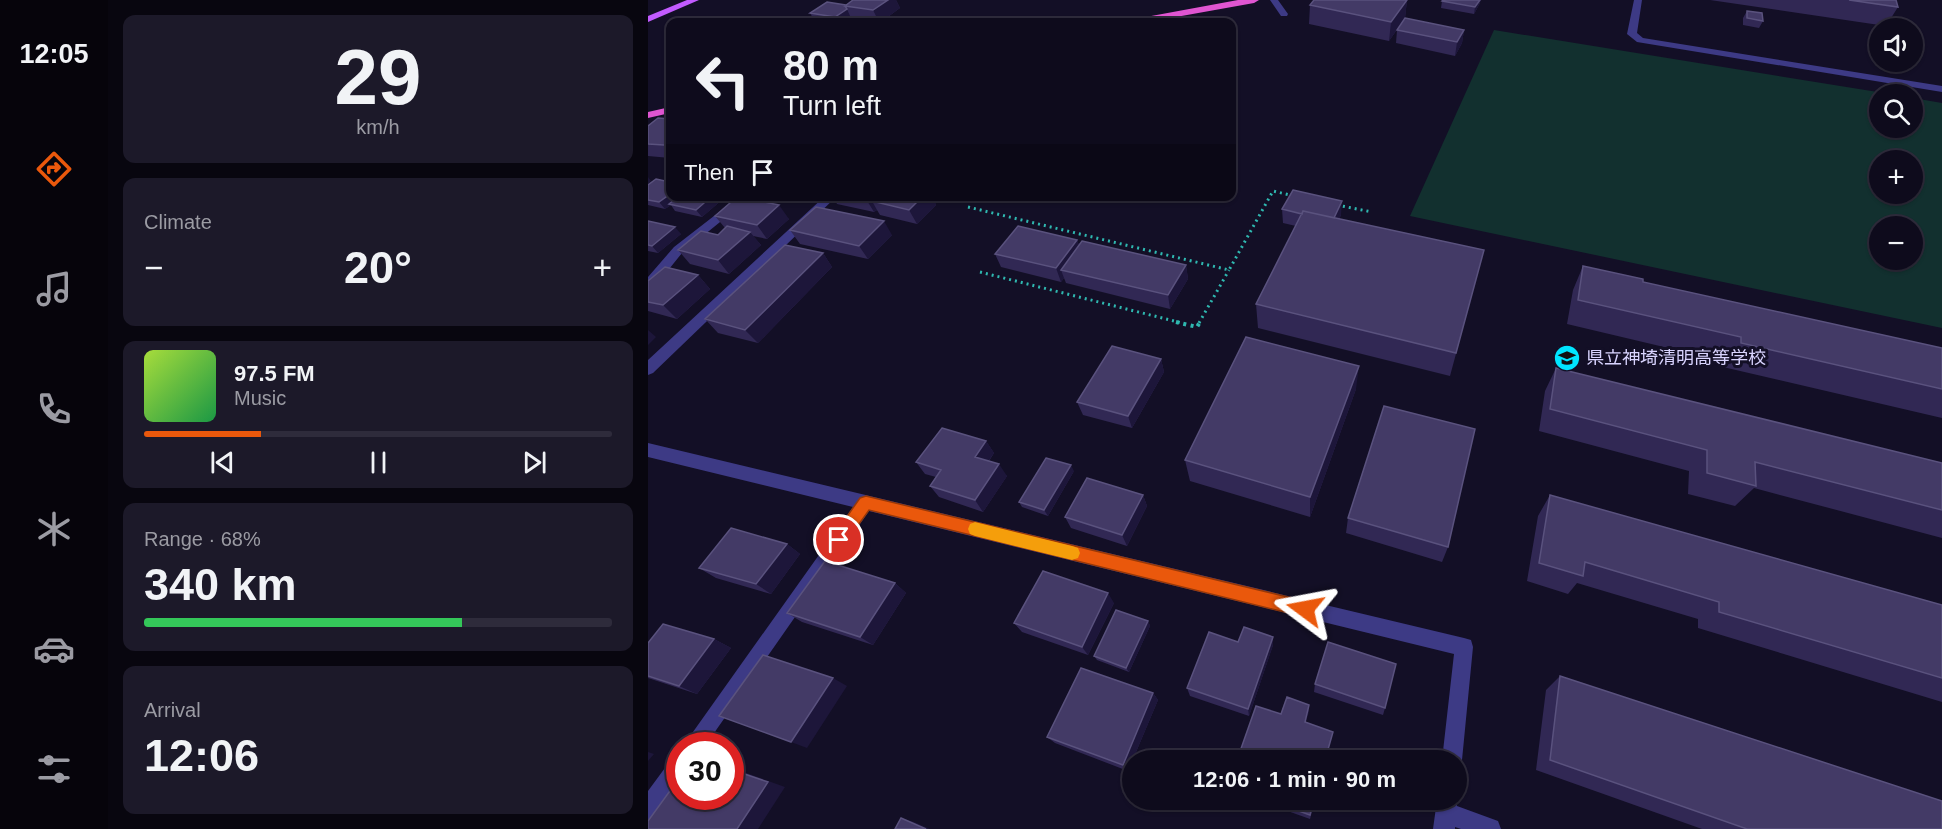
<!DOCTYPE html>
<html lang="en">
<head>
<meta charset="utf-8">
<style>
  :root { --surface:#0e0b1c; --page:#1c1929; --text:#f1f3f6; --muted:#9b9ba3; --line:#2e2b3b; --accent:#ea580c }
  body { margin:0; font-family:Helvetica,"Noto Sans JP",sans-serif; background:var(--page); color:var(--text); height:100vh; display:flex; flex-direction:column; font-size:22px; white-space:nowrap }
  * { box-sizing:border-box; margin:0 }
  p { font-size:20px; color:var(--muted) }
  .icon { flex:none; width:33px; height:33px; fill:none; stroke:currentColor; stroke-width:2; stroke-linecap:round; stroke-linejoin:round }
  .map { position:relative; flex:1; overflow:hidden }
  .sheet { display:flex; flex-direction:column; gap:15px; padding:15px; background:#08060f; width:540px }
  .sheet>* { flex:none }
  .banner { position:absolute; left:18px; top:18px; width:570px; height:183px; border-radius:12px; box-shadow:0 2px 4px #0004,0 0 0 2px var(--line); background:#0e0b1c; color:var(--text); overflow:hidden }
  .controls { position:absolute; left:1221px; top:18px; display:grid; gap:12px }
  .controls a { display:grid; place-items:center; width:54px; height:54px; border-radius:50%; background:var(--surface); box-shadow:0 2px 4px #0004,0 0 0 2px var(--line); font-size:30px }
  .speed { position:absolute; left:18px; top:732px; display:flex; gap:12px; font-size:30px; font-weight:700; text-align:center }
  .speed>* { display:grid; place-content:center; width:78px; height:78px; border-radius:50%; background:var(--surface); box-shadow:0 2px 4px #0004,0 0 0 2px var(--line); line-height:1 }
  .speed .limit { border:9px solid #d22; background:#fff; color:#111 }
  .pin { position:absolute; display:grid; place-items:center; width:51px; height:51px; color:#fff; margin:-26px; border:3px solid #fff; border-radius:50%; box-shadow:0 2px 6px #0007 }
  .me { position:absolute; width:66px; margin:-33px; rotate:283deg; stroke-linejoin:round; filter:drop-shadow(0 0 4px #0008) }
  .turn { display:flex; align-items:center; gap:21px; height:126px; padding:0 18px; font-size:27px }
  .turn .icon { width:78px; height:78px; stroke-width:2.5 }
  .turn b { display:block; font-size:42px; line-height:51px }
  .then { display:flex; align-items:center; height:57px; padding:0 18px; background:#0003; gap:12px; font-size:22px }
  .big { font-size:45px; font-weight:700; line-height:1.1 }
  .sheet .tile { flex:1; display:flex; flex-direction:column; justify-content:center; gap:9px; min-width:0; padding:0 21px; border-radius:12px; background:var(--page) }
  .sheet .dial { align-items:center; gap:0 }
  .dial b { font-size:78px; line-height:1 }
  .song { display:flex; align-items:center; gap:18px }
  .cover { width:72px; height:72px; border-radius:9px; background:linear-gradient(135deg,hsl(80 70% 55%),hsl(140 70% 35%)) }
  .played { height:6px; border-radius:3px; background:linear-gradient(90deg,var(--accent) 25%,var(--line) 25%) }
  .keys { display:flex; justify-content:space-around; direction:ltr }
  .heat { display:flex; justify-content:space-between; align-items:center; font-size:33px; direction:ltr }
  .charge { height:9px; border-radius:4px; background:linear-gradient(90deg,#34c759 68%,var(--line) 0) }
  .trip { position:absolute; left:474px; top:750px; width:345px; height:60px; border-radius:30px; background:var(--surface); box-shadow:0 2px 4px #0004,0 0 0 2px var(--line); font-weight:700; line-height:60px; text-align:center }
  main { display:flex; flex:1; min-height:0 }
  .dock { display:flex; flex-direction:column; width:108px; justify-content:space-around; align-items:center; background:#06040b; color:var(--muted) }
  .dock .icon { width:42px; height:42px }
  .dock .on { color:var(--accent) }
  .dock b { font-size:27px; color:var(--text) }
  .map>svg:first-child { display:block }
  .green { fill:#12302f; fill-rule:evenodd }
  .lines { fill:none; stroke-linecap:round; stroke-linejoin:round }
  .path-far1 { stroke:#2fb8b0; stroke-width:3; stroke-dasharray:2 4; stroke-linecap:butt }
  .path { stroke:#2fb8b0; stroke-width:4; stroke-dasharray:3 4.5; stroke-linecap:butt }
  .minor { fill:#3d3a85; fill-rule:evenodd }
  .primary { fill:#c25bff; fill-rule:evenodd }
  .trunk { fill:#e055d1; fill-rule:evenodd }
  .wall { fill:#312854 }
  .shaded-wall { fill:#1d163a }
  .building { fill:#433a66; stroke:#5a527e; stroke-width:1.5 }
  .route { fill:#ea580c; stroke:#983908; stroke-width:1.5 }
  .slow { fill:#f59e0b }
  .labels { text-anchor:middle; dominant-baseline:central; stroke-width:6; stroke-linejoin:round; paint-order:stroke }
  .poi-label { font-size:18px; fill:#d9d4ff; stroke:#130f26; text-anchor:start }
</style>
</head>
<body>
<main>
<nav class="dock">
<b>12:05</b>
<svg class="icon on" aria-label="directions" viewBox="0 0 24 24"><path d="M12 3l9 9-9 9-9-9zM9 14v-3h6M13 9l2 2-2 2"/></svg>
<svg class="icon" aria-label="music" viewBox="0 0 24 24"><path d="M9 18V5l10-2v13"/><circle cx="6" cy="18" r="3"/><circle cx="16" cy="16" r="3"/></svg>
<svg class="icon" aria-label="phone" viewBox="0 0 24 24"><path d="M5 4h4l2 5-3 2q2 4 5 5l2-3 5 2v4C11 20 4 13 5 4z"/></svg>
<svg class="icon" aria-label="climate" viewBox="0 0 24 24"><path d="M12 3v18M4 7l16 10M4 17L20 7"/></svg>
<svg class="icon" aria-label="car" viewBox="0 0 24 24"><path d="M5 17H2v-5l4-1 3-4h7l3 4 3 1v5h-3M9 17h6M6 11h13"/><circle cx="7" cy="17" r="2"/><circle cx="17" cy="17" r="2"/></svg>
<svg class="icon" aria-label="filters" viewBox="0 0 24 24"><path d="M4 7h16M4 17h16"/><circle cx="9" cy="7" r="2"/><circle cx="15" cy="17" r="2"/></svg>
</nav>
<section class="sheet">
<div class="tile dial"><b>29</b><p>km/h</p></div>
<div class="tile"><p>Climate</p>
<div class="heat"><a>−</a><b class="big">20°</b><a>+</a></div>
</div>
<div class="tile">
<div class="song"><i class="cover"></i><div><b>97.5 FM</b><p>Music</p></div></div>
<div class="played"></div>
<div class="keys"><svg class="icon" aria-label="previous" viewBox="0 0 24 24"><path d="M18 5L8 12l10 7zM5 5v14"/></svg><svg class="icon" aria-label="pause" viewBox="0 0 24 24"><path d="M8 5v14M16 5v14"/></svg><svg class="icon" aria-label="next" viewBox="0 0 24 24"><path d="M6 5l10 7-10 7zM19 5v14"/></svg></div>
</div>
<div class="tile"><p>Range · 68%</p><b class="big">340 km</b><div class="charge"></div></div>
<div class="tile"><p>Arrival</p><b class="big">12:06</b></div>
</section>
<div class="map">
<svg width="1294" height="829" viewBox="0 0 1294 829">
  <rect width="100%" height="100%" fill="#130f26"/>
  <path class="green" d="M846,30L1242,94H1232V128H1264L1265,98L1294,103V328L762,216ZM1232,160H1264V194H1232ZM1232,226H1264V260H1232Z"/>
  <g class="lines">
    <path class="path-far1" d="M689,205L724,212
      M320,207L581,270L625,191L646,196
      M332,272L534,323
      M551,323L581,270"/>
    <path class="path" d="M528,322L549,327L552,322"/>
    <path class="minor" d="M622,0H630L640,14L639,16H633Z
      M986,0H994L989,33L995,38L1294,86V92L989,42L979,34Z
      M177,196H189L5,373L0,375V360Z
      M84,202L88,203V209L34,253L5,289L0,291V277L26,247Z
      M0,443L816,638L823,640L825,647L814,760L808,768V760H794L806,654L221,511L57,746H35L205,507L0,457Z
      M32,754V782L7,816L0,820V791L25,757Z
      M808,798L809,806L850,821L853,829H813L807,827V829H785L789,800Z"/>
    <path class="primary" d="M39,0H51L0,22V16Z"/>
    <path class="trunk" d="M590,0H611L606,3L500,22H482L487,19Z
      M22,107V113L0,118V112Z"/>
  </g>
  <path class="wall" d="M205,0H248L252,8L233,22H224L203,19L202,16L193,22H182L166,20L162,13L198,5Z
    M759,0L757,18L741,41L661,24L662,5Z
    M1062,0H1248L1250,7L1238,26Z
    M794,1L832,3L826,14L793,8Z
    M1099,11L1115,21L1111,28L1095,25V18Z
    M749,30H816L814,43L807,56L748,43Z
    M22,119V158L0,156V126Z
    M0,185L22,196L75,199L54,217L27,211L23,205L17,209L0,205Z
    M110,196L114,202L141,219L119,239L105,236L113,245L81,274L42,264L30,250L70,235L77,228L67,216Z
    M185,196H284L288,205L269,224L232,215L229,210L226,212L189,204Z
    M634,209L693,215L691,219L836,250L802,376L610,328L608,304L648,226L635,223Z
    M0,221L33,234L10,253L0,251Z
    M142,230L244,235L220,259L152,244Z
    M429,240L431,245L538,265L540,279L522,309L418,283L416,278L413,282L353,267L347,254Z
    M175,253L184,267L110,343L70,333L57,319Z
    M935,266L995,282L1294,348V418L1075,367V361L919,324L925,290Z
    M50,275L62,289L29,319L0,311V281Z
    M513,359L516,372L484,428L435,415L429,402Z
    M908,368L1294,463V538L1106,488L1087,506L1040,494L1041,471L891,431L897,391Z
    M708,389L662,517L542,481L537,460Z
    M338,441L346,453L341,461L359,476L335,512L291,497L282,486L288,477L277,474L268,462Z
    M426,471L400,516L374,507L371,502Z
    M495,495L499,506L479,546L423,528L417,517Z
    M902,495L1294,605V702L1050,628V619L929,583L920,594L879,581L890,516Z
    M700,518L800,547L794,562L698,533Z
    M139,544L152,554L123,594L68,578L51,568Z
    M247,583L258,593L225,645L154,622L139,613Z
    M466,603L440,655L374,632L366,623Z
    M500,621L502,626L481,672L449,660L446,656Z
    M625,637V645L601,716L542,696L539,688Z
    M66,639L83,648L49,694L0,678V643Z
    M912,676L1294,829H1054L888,770L898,690Z
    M667,684L737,708L735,715L666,692Z
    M505,693L510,700L480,771L407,743L399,737Z
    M609,800H667L662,819Z"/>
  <path class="shaded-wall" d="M240,0H248L252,8L233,22H231L225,10Z
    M759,0L757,18L741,41L743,22Z
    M832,0H833L832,3L826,14L827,7Z
    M199,9L202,16L193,22H190L187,17Z
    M816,30L814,43L807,56L809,42Z
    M22,140V153L16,145Z
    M0,177L3,181L0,184Z
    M22,194V196H34L21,204L23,205L17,209L11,202Z
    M64,196H73L75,199L54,217L48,210Z
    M105,196H110L118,208L102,199Z
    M220,196H243L224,201L229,210L226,212L218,199Z
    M275,196H284L288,205L269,224L261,210Z
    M694,201L693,215L684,234L685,220Z
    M131,205L141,219L119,239L109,225Z
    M236,221L244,235L220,259L211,246Z
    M27,227L33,234L10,253L4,246Z
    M102,232L113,245L81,274L70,260Z
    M429,240L434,254L413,270L416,278L413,282L408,268Z
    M175,253L184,267L110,343L97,330Z
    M538,265L540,279L522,309L520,295Z
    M50,275L62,289L29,319L15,305Z
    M0,330L8,337L0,345Z
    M513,359L516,372L484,428L480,416Z
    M711,366L708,389L662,517V497Z
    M338,441L346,453L335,469L327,457Z
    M351,464L359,476L335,512L327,500Z
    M423,465L426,471L400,516L396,510Z
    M495,495L499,506L479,546L474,535Z
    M139,544L152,554L123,594L108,584Z
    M247,583L258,593L225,645L212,637Z
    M460,593L466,603L440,655L434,647Z
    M500,621L502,626L481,672L478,668Z
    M625,637V645L601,716L600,709Z
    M66,639L83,648L49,694L31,686Z
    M185,678L199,686L159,748L143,742Z
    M505,693L510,700L480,771L475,765Z
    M661,705V712L656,728L657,722Z
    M0,752L6,754L0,761Z
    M82,767L137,787L110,829H89Z
    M253,818L266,822L282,829H278Z"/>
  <path class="building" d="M205,0H240L225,10L197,6Z
    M666,0H759L743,22L662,5Z
    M795,0H832L827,7L794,1Z
    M1201,0H1248L1250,7Z
    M179,2L198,5L197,6L199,9L187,17L162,13Z
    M1099,11L1114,13L1115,21L1099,18Z
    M757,18L816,30L809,42L749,30Z
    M10,118L22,119V140L16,145L0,144V126Z
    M8,179L22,182V194L11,202L0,200V185Z
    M645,190L694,201L686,218L655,211L654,214L634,209Z
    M31,196H64L48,210L21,204Z
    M90,196H105L102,199L131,205L109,225L67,216Z
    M209,196H220L218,199Z
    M229,196H275L261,210L224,201Z
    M168,207L236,221L211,246L142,230Z
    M655,211L836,250L808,353L608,304Z
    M0,221L27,227L4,246L0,245Z
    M79,226L102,232L70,260L30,250L53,231L70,235Z
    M370,226L429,240L408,268L347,254Z
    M434,241L538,265L520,295L413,270Z
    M137,245L175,253L97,330L57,319Z
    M935,266L995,279V282L1294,348V389L1093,343V337L930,300Z
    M17,267L50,275L15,305L0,302V281Z
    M598,337L711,366L662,497L537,460Z
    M464,346L513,359L480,416L429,402Z
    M908,368L1294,463V510L1107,462L1108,486L1059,473V450L902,409Z
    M736,406L827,429L800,547L700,518Z
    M294,428L338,441L327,457L351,464L327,500L282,486L293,470L268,462Z
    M398,458L423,465L396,510L371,502Z
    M439,478L495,495L474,535L417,517Z
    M902,495L1294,605V678L1071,612V602L937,562L935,576L891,563Z
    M83,528L139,544L108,584L51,568Z
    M177,561L247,583L212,637L139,613Z
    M395,571L460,593L434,647L366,623Z
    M468,610L500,621L478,668L446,656Z
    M15,624L66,639L31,686L0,676V643Z
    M596,627L625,637L600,709L539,688L561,632L590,642Z
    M680,642L748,664L737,708L667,684Z
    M115,655L185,678L143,742L71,716Z
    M433,668L505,693L475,765L399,737Z
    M912,676L1294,801V829H1099L902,760Z
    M639,697L661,705L657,722L685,732L677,760H589L608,706L633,714Z
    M82,769L120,782L89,829H0V821L32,777V796H82Z
    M620,800H666L662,815Z
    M253,818L278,829H247Z"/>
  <path class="route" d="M218,496L657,601L663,603L665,609L663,615L657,617L221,510L196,545L191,547L186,545L183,540L186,535L212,498Z"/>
  <path class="slow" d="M327,522L424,546L430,548L432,553L430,558L424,560L327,536L322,534L320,529L322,524Z"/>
  <defs>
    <g id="school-disc" transform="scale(1.35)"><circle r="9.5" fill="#00e5ff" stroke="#130f26"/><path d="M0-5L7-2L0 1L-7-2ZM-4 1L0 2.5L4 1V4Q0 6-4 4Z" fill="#111"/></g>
  </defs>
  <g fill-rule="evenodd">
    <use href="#school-disc" x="919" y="358"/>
  </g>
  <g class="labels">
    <g class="poi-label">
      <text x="938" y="358">県立神埼清明高等学校</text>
    </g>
  </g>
</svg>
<div class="controls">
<a><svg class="icon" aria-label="sound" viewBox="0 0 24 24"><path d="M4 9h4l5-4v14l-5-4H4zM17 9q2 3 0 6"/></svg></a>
<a><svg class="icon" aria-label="search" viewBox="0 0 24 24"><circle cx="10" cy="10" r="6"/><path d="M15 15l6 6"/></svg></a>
<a>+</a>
<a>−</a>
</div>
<div class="speed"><div class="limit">30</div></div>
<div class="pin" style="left:191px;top:540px;background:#d93025"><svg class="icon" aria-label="arrive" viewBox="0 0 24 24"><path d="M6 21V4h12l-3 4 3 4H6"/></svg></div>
<svg class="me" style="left:657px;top:609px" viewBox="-20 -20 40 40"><path d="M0-17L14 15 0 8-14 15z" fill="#ea580c" stroke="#fff" stroke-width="4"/></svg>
<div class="trip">12:06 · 1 min · 90 m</div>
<div class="banner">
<div class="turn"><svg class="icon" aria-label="left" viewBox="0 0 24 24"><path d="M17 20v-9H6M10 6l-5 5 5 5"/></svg><div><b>80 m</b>Turn left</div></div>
<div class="then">Then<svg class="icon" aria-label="arrive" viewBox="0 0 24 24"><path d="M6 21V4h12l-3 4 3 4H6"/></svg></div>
</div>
</div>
</main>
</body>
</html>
